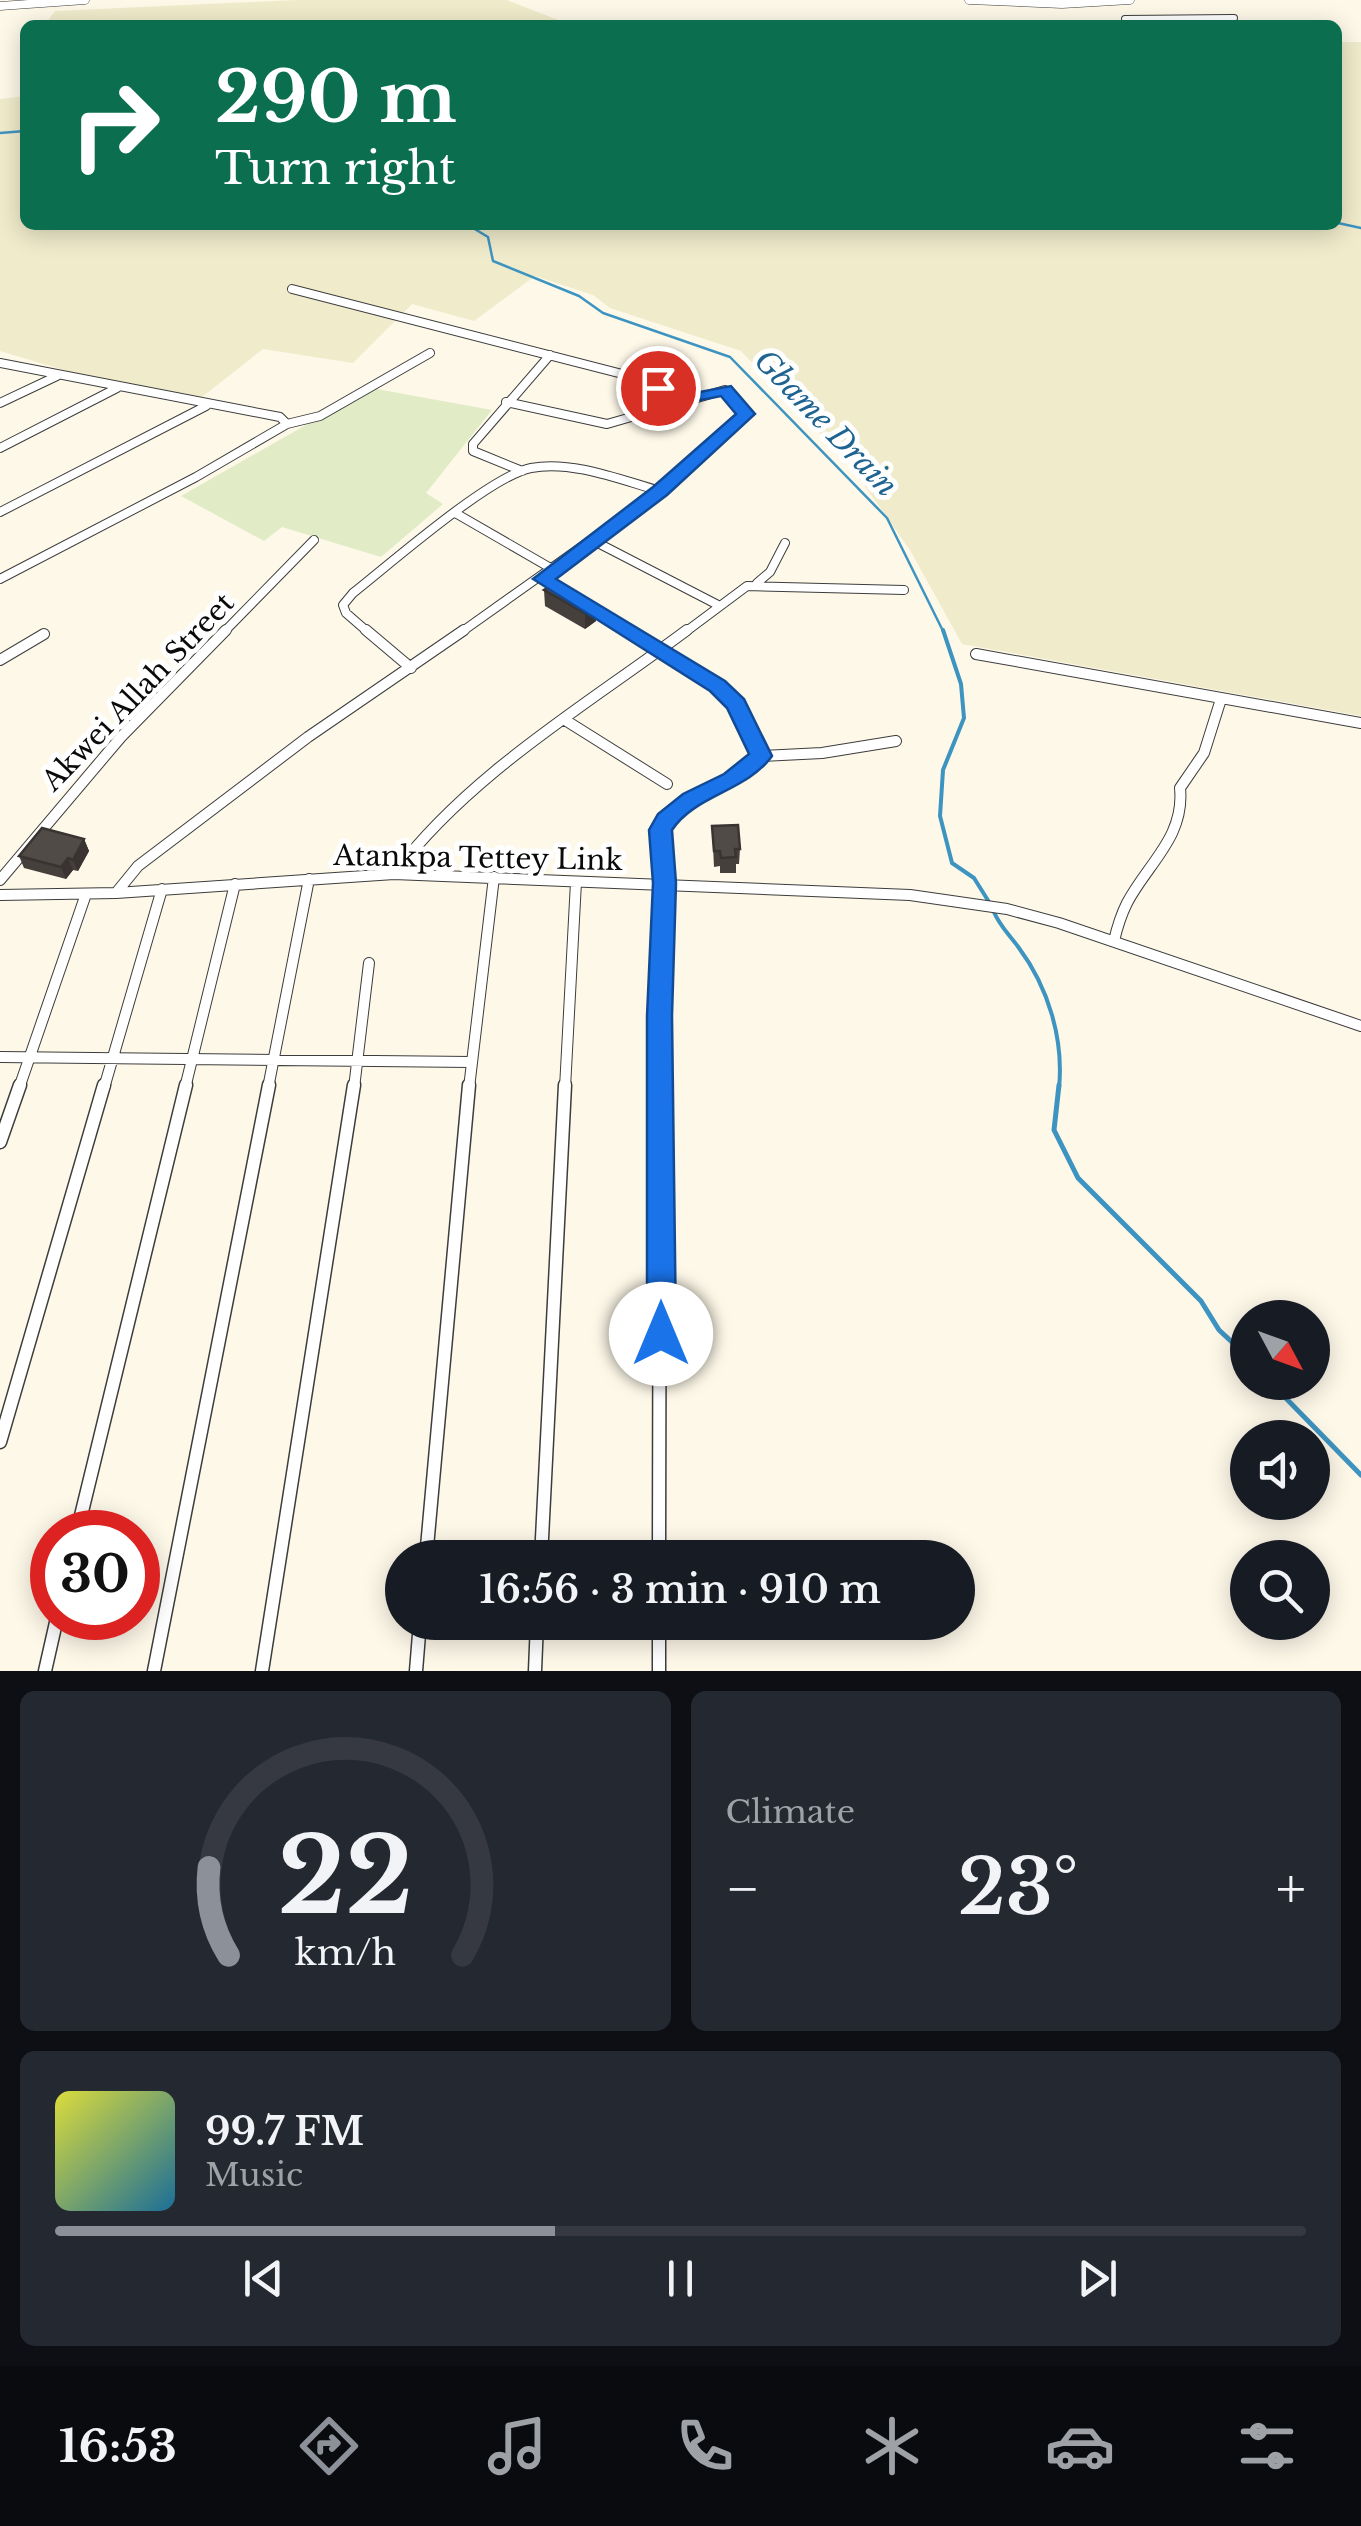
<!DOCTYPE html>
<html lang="en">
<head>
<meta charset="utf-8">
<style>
  :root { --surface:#171b24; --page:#242831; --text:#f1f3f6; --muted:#9ea1a6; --line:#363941; --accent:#8c9099 }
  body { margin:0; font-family:"Libre Baskerville",serif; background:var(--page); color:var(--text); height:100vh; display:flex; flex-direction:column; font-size:38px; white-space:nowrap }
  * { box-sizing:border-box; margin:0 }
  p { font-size:32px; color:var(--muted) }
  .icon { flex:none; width:55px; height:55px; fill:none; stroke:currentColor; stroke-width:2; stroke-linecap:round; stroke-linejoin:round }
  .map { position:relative; height:1671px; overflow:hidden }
  .details { display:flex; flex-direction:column; gap:20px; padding:20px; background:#0d0f14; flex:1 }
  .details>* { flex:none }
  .banner { position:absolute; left:20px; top:20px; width:1322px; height:210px; border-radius:15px; box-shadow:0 5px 25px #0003; background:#0b6e4f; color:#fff; overflow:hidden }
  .needle { width:65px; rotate:131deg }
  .fabs { position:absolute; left:1230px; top:1300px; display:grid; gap:20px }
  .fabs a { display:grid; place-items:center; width:100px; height:100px; border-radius:50%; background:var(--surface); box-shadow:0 5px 25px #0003; font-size:50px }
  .speed { position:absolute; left:30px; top:1510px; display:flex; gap:20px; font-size:50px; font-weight:700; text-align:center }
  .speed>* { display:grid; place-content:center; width:130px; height:130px; border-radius:50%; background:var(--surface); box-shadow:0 5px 25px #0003; line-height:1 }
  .speed .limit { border:15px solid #d22; background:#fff; color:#111 }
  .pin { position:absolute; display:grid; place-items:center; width:85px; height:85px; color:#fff; margin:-42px; border:5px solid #fff; border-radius:50%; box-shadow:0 2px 10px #0007 }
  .me { position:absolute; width:110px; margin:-55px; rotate:0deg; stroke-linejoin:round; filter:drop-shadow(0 0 8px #0008) }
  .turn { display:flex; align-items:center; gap:35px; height:210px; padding:0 30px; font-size:45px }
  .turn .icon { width:130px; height:130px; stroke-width:2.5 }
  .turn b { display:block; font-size:70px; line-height:85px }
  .big { font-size:75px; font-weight:600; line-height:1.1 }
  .details .card { flex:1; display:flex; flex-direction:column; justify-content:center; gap:15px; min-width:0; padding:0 35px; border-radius:15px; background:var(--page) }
  .details .dial { align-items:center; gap:0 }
  .dial svg { height:260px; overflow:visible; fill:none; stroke:var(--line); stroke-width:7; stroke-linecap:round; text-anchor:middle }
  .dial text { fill:var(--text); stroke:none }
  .song { display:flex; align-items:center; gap:30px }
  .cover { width:120px; height:120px; border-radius:15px; background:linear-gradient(135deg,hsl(60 70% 55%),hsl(200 70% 35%)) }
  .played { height:10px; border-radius:5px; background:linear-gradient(90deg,var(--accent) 40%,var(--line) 40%) }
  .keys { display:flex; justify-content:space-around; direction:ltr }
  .heat { display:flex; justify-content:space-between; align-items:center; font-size:55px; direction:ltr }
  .details .tiles { flex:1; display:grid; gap:20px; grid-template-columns:1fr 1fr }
  .card:last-child { grid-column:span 2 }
  .trip { position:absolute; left:385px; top:1540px; width:590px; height:100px; border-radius:50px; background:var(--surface); box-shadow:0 5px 25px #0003; font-weight:600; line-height:100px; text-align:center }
  .tab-bar { display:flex; height:160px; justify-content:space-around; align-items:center; background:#090b0e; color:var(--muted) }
  .tab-bar .icon { width:70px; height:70px }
  .tab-bar .current { color:var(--accent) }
  .tab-bar b { font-size:45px; color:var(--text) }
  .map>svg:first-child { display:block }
  .farmland { fill:#f0ebcb }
  .pitch { fill:#e1ecc7 }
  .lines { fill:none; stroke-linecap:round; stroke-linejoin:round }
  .stream-far2 { stroke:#3e94c1; stroke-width:2.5 }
  .stream-far1 { stroke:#3e94c1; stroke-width:4 }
  .stream { stroke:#3e94c1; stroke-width:5 }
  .minor-far3-casing { stroke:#3d3d3d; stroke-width:8 }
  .minor-far2-casing { stroke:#3d3d3d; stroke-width:10 }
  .minor-far1-casing { stroke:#3d3d3d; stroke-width:12 }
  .minor-casing { stroke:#3d3d3d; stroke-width:15 }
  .tertiary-casing { stroke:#3d3d3d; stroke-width:9 }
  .minor-far3 { stroke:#fff; stroke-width:6 }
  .minor-far2 { stroke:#fff; stroke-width:8 }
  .minor-far1 { stroke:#fff; stroke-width:10 }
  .minor { stroke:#fff; stroke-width:12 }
  .tertiary { stroke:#fff; stroke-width:8 }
  .wall { fill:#46403d }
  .shaded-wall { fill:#393432 }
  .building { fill:#514b47; stroke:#393432; stroke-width:2.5 }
  .route { fill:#1a73e8; stroke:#114b97; stroke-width:2.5 }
  .labels { text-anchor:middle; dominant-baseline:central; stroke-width:10; stroke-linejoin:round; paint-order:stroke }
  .street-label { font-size:28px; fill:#0a0a0a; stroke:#fff }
  .water-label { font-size:30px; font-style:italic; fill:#1f6490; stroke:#fff }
</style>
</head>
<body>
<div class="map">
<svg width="1361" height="1671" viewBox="0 0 1361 1671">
  <rect width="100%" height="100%" fill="#fdf8e8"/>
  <path class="farmland" d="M296,0H507L571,25H45L55,11Z
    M1338,42H1361V716L962,644L910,550L850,465L741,351L610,308L593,295L535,276L474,321L412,304L353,363L263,349L202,397L67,371L0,351V99L25,96V225H1338Z"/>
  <path class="pitch" d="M371,388L492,410L426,493L443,504L381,557L282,527L264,541L181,496Z"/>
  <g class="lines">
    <path class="stream-far2" d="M0,133L25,131
      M1338,223L1361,228
      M468,225L488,237L493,261L579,296L603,313L730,357L887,518L944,633"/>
    <path class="stream-far1" d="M943,630L961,684L964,718L943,770L940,816L952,863L974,878L989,902
      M993,910C1000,927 1009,934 1019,948C1048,987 1064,1039 1059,1088"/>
    <path class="stream" d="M1059,1085L1054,1130L1078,1178L1201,1301L1219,1330L1248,1357
      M1270,1382L1361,1475"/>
    <g class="minor-far3-casing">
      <path id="minor-far3" d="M1125,19L1234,18"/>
    </g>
    <g class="minor-far2-casing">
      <path id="minor-far2" d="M292,289L634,377L658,387L676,402
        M0,363L280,417L287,424L196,477L0,579
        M0,403L57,376
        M287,424L320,416L430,353
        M0,448L117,388
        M522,471L473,451V444L550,355
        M0,512L206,406
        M457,514L554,570
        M594,541L718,605
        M543,579L562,591
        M757,583L770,572L785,543
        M585,605L630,633
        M223,633L314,540
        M369,633L346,613L343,605L353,593C390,564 490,476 531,468C572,460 621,480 660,491
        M460,633L660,491L746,414L725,390L607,424L506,402
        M684,633L747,586L904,590"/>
    </g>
    <g class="minor-far1-casing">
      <path id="minor-far1" d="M366,630L411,668
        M626,630L717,686L736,704L761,756L732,779L691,800L666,819L661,830L665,883L660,1088
        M976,654L1361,723
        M0,660L44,634
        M565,720L667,784
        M761,756L822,753L896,741
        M394,874C470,773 587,705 687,630
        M0,880L121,737L226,630
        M116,893L138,866L308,737L464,630
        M0,895L116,893L394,874L910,895L1007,909L1059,923L1361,1026
        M1114,941C1117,928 1121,915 1127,903C1148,863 1185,837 1180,788L1204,753L1221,699
        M0,1057L471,1062
        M19,1088L86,894
        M104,1088L162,889
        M185,1088L235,884
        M268,1088L309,879
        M354,1088L369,963
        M469,1088L494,877
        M565,1088L576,882"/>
    </g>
    <g class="minor-casing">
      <path id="minor" d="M0,1142L20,1085
        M0,1442L104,1085
        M77,1532L186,1085
        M426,1558L469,1085
        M541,1558L565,1085
        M659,1558L660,1085
        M659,1622V1671
        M45,1671L57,1618
        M154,1671L269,1085
        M262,1671L354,1085
        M416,1671L420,1622
        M535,1671L537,1622"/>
    </g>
    <g class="tertiary-casing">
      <path id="tertiary" d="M969,0L1062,4L1130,0
        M0,6L85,0"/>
    </g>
    <use href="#minor-far3" class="minor-far3"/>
    <use href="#minor-far2" class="minor-far2"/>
    <use href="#minor-far1" class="minor-far1"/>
    <use href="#minor" class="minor"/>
    <use href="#tertiary" class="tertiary"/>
  </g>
  <path class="wall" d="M557,582L596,621L585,629L545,606L544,590Z
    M712,826L740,849L739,864H736V873H720V866L714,867Z
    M84,839L89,851L78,871L73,870L66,879L24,868L19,856Z"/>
  <path class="shaded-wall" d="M595,606L596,621L585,629V613Z
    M84,839L89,851L78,871L73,860Z
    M68,858L73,870L66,879L61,867Z"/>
  <path class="building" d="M557,582L595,606L585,613L544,590Z
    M738,825L740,849H735L736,857L721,858L720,851H714L712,826Z
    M42,828L84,839L73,860L68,858L61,867L19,856Z"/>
  <path class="route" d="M658,382L679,396L731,386L755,414L667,495L556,579L725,681L744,699L772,756C747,791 695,795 672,830L676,883L672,1016L676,1334L672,1343L661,1347L651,1343L647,1334V1016L653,883L649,830L658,814L683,794L724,774L749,754L727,708L710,691L533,579L653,487L736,414L721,396L670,406L650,388Z"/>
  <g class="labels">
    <g class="street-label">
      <text transform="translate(138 692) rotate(-46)">Akwei Allah Street</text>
      <text transform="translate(478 858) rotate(1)">Atankpa Tettey Link</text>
    </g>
    <g class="water-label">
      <text transform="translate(826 423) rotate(46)">Gbame Drain</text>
    </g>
  </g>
</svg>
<div class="fabs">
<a><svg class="needle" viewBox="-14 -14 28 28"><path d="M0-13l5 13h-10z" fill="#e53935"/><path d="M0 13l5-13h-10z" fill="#9ea1a6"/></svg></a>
<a><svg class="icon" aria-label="sound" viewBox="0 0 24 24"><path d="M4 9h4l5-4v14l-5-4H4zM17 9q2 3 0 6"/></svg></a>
<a><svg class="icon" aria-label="search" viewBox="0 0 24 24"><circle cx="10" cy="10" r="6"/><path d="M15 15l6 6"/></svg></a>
</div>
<div class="speed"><div class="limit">30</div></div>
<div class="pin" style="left:658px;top:388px;background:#d93025"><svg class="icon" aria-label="arrive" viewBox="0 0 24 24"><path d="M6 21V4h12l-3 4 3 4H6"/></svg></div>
<svg class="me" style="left:661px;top:1334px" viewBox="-20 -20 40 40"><circle r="19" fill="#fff"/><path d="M0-13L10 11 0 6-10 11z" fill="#1a73e8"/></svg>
<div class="trip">16:56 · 3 min · 910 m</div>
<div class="banner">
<div class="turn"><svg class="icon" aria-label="right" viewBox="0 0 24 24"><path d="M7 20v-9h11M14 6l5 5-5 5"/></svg><div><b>290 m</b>Turn right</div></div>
</div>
</div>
<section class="details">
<div class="tiles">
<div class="card dial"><svg viewBox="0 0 100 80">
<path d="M14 69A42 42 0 1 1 86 69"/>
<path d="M14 69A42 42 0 0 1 8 42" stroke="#8c9099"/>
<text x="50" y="56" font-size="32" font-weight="700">22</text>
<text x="50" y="72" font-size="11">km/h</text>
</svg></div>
<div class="card"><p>Climate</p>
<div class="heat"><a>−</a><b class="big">23°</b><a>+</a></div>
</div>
<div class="card">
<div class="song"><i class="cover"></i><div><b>99.7 FM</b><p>Music</p></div></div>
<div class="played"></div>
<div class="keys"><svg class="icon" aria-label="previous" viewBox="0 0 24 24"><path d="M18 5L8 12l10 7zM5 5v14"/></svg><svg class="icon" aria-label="pause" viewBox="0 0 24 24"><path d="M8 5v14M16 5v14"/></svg><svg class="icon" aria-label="next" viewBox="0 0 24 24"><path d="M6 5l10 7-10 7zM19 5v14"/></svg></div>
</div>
</div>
</section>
<nav class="tab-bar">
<b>16:53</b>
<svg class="icon current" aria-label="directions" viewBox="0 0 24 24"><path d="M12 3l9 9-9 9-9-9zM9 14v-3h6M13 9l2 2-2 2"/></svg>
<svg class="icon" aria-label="music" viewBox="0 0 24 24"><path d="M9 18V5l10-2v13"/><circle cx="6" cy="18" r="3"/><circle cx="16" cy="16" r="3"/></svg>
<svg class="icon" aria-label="phone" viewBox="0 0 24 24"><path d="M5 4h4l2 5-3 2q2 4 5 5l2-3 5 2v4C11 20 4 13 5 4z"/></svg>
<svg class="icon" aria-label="climate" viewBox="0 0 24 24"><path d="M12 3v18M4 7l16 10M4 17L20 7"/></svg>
<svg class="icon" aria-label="car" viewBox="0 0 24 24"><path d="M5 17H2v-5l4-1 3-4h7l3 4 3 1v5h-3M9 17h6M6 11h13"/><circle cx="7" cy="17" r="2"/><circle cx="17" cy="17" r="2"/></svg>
<svg class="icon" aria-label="filters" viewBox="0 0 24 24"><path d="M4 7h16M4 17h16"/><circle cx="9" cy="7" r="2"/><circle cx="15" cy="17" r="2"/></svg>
</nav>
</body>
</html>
